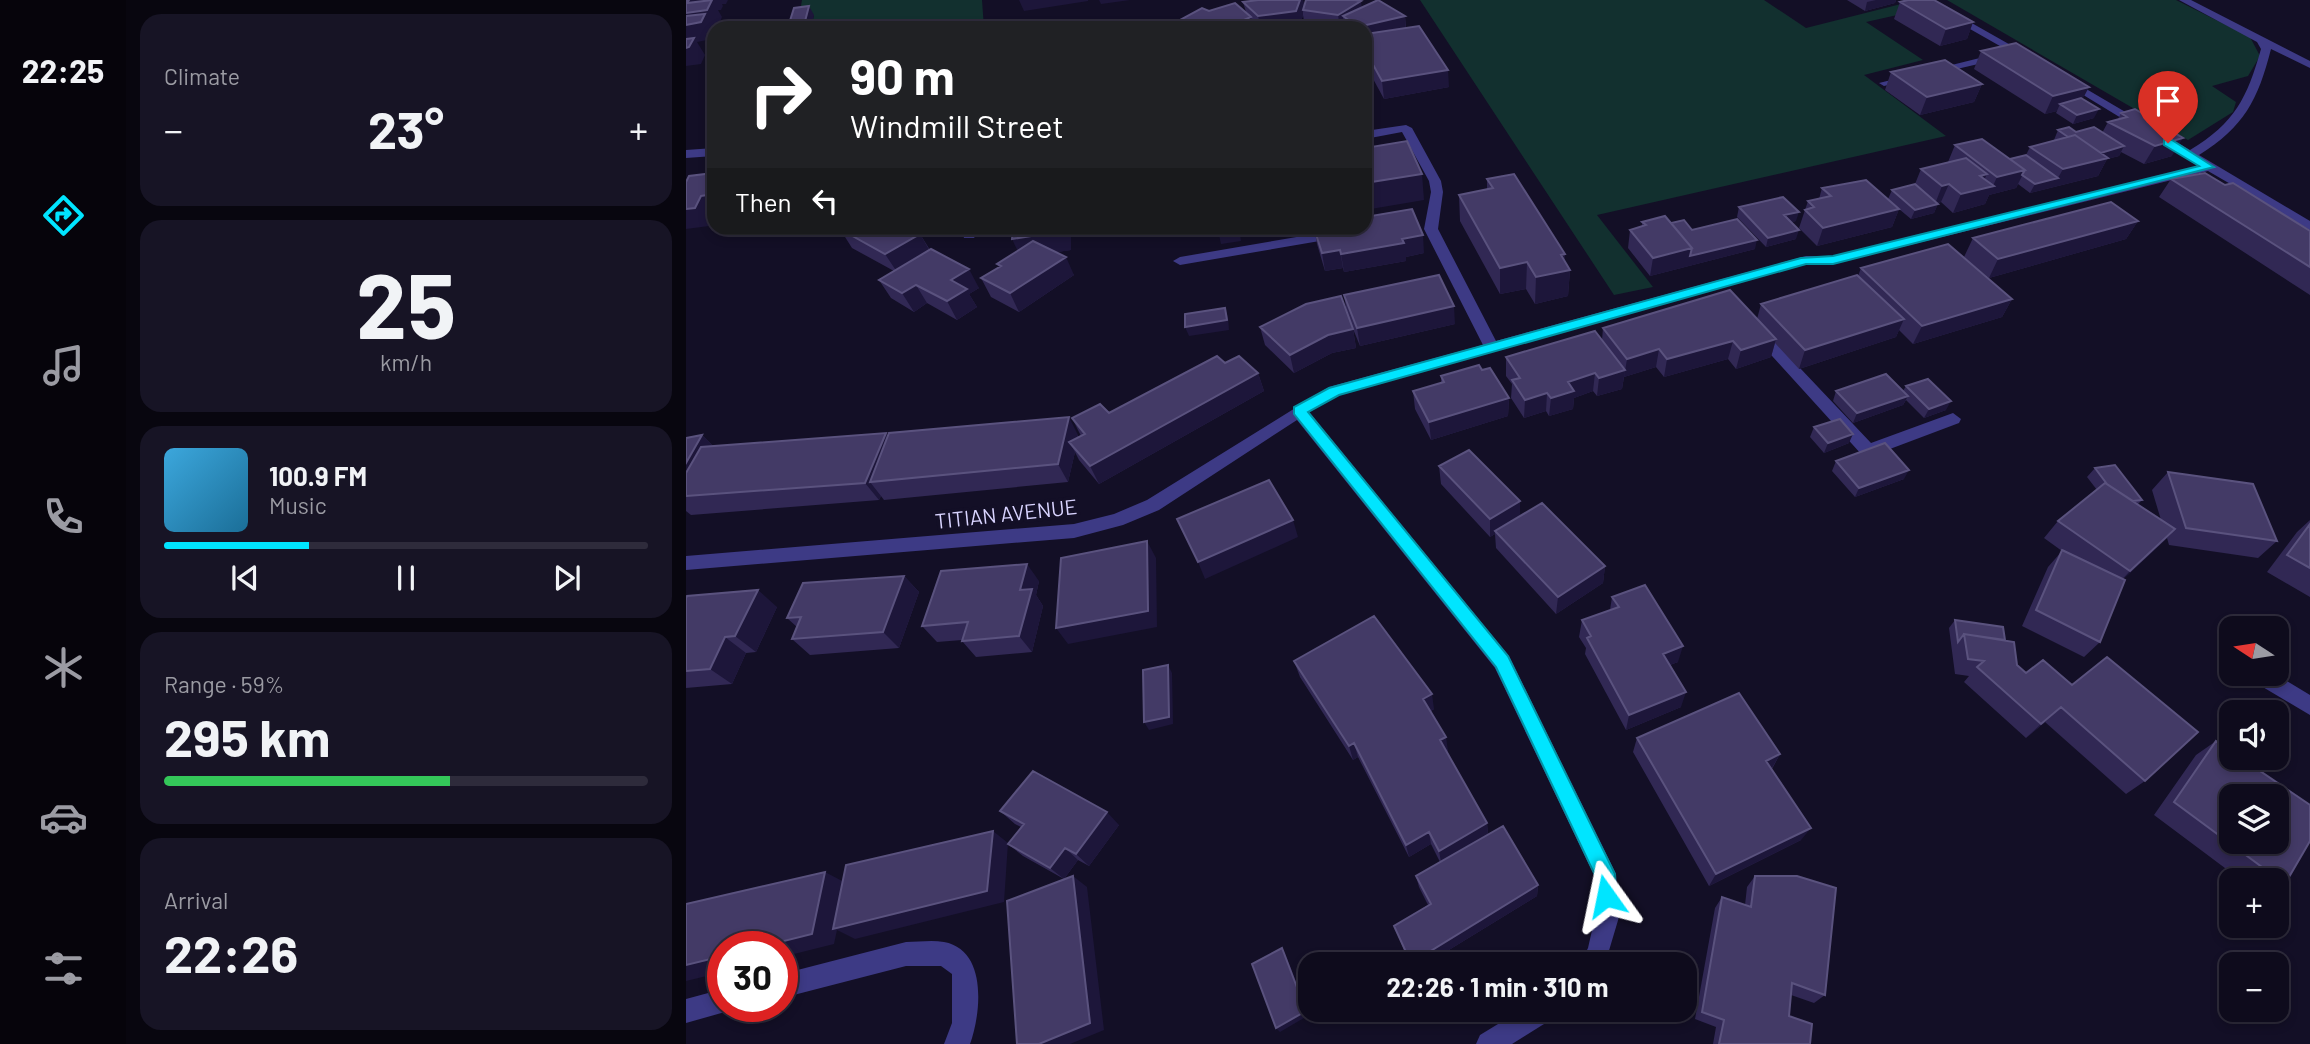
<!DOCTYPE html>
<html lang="en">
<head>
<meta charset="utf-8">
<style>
  :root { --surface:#0e0b1c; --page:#171425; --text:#f1f3f6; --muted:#9b9ba3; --line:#2e2b3b; --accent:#00e5ff }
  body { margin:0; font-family:Barlow,sans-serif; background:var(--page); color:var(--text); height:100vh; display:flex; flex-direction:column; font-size:26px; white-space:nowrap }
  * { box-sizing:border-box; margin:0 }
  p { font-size:23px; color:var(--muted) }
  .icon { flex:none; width:38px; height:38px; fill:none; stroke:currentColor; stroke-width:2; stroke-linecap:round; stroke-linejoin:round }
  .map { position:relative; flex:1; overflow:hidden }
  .details { display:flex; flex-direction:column; gap:14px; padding:14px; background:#08060f; width:560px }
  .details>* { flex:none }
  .hud { position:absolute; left:21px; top:21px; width:665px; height:214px; border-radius:21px; box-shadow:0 4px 10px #0003,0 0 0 2px var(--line); background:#202124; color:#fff; overflow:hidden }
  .needle { width:46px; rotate:282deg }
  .fabs { position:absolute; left:1533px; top:616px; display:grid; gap:14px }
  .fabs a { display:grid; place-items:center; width:70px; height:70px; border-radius:14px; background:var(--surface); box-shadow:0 4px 10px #0003,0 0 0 2px var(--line); font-size:35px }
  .speed { position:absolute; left:21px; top:931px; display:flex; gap:14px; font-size:35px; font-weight:700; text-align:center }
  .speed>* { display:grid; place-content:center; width:91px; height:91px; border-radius:50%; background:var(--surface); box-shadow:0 4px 10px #0003,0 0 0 2px var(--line); line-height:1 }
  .speed .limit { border:10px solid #d22; background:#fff; color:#111 }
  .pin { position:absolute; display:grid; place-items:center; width:60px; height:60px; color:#fff; margin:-72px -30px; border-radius:50% 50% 50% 0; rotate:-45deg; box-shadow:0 0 7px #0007 }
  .pin .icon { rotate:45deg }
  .me { position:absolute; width:77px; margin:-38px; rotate:348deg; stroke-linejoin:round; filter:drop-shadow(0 0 5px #0008) }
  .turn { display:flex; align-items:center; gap:24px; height:147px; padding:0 28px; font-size:32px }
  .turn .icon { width:91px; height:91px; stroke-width:2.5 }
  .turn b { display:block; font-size:49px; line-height:60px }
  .then { display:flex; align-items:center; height:66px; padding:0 28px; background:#0003; gap:14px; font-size:26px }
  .big { font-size:52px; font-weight:700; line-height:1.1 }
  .details .card { flex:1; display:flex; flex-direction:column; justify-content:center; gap:10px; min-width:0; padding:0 24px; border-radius:21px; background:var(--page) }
  .details .dial { align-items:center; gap:0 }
  .dial b { font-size:91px; line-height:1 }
  .song { display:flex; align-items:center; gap:21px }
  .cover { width:84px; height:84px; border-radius:10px; background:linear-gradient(135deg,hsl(200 70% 55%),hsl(200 70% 35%)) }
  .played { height:7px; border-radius:4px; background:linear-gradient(90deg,var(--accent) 30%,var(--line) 30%) }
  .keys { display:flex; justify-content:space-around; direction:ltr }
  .heat { display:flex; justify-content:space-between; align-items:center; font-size:38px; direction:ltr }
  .charge { height:10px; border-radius:5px; background:linear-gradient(90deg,#34c759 59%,var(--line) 0) }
  .trip { position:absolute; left:612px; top:952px; width:399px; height:70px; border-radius:21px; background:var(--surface); box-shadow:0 4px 10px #0003,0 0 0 2px var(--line); font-weight:700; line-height:70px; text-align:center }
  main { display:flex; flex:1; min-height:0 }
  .menu { display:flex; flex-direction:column; width:126px; justify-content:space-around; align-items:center; background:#06040b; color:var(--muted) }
  .menu .icon { width:49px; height:49px }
  .menu .on { color:var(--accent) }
  .menu b { font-size:32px; color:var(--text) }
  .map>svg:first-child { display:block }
  .green { fill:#12302f }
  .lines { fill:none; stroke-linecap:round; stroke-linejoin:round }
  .minor { fill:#3d3a85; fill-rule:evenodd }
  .wall { fill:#312854 }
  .shaded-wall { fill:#1d163a }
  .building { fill:#433a66; stroke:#5a527e; stroke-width:2; fill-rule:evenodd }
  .route { fill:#00e5ff; stroke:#0095a6; stroke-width:2 }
  .labels { text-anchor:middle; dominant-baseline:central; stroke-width:7; stroke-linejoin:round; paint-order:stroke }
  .street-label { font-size:21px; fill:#d9d4ff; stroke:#130f26 }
</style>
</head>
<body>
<main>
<nav class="menu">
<b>22:25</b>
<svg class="icon on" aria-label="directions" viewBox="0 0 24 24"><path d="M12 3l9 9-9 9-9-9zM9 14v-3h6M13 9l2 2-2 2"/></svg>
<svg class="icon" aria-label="music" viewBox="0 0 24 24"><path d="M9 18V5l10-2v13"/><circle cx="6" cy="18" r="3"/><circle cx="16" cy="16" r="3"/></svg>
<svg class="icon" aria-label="phone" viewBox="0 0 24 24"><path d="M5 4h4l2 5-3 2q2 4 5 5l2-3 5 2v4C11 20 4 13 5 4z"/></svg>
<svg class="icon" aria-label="climate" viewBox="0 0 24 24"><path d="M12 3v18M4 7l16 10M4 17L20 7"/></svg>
<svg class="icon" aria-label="car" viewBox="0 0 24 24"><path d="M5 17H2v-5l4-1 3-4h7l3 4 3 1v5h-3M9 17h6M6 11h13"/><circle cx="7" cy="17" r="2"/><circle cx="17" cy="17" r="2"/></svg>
<svg class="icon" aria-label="filters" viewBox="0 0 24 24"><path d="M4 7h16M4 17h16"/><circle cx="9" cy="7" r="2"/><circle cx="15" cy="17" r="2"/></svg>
</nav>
<section class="details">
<div class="card"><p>Climate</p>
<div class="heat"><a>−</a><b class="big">23°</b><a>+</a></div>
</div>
<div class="card dial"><b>25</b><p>km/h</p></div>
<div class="card">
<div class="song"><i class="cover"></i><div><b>100.9 FM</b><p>Music</p></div></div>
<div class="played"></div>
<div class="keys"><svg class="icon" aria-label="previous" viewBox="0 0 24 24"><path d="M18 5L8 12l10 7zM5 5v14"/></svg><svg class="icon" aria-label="pause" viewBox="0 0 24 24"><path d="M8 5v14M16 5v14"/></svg><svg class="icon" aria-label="next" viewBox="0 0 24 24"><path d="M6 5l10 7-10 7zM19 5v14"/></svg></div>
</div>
<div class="card"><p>Range · 59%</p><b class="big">295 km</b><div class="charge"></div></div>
<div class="card"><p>Arrival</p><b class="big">22:26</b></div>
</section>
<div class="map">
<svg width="1624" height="1044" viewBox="0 0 1624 1044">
  <rect width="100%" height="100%" fill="#130f26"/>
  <path class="green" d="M116,0H296L298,28H125L128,15L113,17Z
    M734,0H1078L1120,28L1223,2L1238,9L1180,22L1237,60L1178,75L1260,136L911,215L967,287L928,295Z
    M1261,0H1490L1564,37L1574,56L1562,76L1526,86L1550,102L1547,112L1502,140Z"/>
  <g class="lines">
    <path class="minor" d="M1233,0H1245L1344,56L1335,58Z
      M1493,0H1505L1624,61V68L1585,49C1572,100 1558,127 1513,155L1624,221V230L1522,171L1147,264H1120L653,395L623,412L823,656L930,874L933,917L919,964H894L902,948L909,917L908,875L809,668L611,420L473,510L437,525L388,538L0,570V556L388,524L428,514L461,500L643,387L797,345L738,229L745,192L743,181L716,132L679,139V131L720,125L726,128L755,181L757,192L752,229L810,341L1120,256H1147L1514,166L1376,82L1385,80L1504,150C1549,123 1561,98 1575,49L1571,42Z
      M1314,53L1319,56L1318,58L1198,86L1193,83Z
      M28,148V156L0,158V150Z
      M275,228H287L290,235L288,238H278Z
      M652,230L657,231V237L494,265L487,261L494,257Z
      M1072,327L1077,329L1185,443L1267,413L1275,419L1273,423L1188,455H1176L1067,335V329Z
      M1562,674H1589L1624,695V715L1565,680Z
      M220,942C232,942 246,940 258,942C302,950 295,1014 284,1044H258L266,1023V974L255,966H220L96,998V974Z
      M37,989V1006H47L46,1010L0,1023V999Z
      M835,1010H869L866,1019L826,1044H790L794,1035Z"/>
  </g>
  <path class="wall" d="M572,0H617L618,7H676L719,16L720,28L763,87L698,99L679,64V28L619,27L617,15L613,28H571L566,24L567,28H481L493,27L492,21L523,11L560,12L557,2Z
    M1161,0H1210L1209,3L1179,11Z
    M1214,2L1287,22L1281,39L1254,46L1208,19Z
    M1295,51L1397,99L1408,118L1387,124L1370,113L1371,111L1359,114L1288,69Z
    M1205,72L1296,84L1288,102L1234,115L1199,90Z
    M1449,109L1486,156L1458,164L1435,152L1433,156L1421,159L1412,176L1344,193L1332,184L1330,188L1303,195L1299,204L1267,213L1255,202L1252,203L1248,213L1225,219L1213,209L1206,227L1131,246L1113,228L1122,201L1133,199L1136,188L1202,199L1206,190L1229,184L1235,169L1262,162L1269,145L1324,159L1340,155L1344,147L1369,140H1368L1372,130L1416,133L1422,122L1432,119L1435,113Z
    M801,179L879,254L878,260L884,270L882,296L849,304L840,289L814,294L774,221L773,195L801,189Z
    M1485,179L1539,185L1624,231V295L1473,197Z
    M1053,207L1110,221L1105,222L1110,239L1080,247L1051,217Z
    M1452,221L1440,239L1303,278L1278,257L1287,238Z
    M956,222L985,223L1069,249L964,276L942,248L944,230L956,226Z
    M628,228L738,253L720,257V261L658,272L657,268L639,271L631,244Z
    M154,229L234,234L244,250L293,288L283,294L291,307L271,320L241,303L228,312L205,298L193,280L208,271L166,248Z
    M385,250L370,252L388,275L333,312L305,297L295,278L313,267L311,264L332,251Z
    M1175,268L1326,299L1316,317L1227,344L1213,330L1210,337L1113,369L1089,343L1085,357L1050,369L1042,359L978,377L970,367L938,377L936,389L911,396L907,391L888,398L887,409L863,416L860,411L838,418L825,398L826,384L820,376V357L916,340L917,328L1071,319L1075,304L1172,276Z
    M658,295L769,324L674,346L661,314Z
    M574,327L667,329L670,348L646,353L608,373L579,345Z
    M539,363L572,373L578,391L413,484L393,460L389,452L382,482L198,500L195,496L193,500L5,515L0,511V438L16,435L27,446L202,436L392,435V437L395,436L386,418L423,413Z
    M796,370L823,398L822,416L745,440L729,409L727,391L755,383V376Z
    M1220,386L1260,410L1238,418L1220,400L1217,405L1167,423L1147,401L1150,391H1217Z
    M1128,427L1163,443L1138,453L1124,437Z
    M1150,461L1218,479L1169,497L1146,471Z
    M753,466L834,516L919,566L917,583L870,614L810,548L809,534L804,537L755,484Z
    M1409,468L1456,500L1452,504L1475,520L1466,490L1482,472L1591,541L1572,558L1483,545L1481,538L1437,579L1414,642L1398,657L1336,626L1362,567L1376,551L1358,538L1372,521L1411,490L1401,477Z
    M1624,520V597L1581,572L1611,532Z
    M218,576L233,592L213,648L124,655L106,639L111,627L101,618Z
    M353,581L350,595L357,606L346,652L290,657L276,641V640L251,642L236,626Z
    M926,597L992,662L984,665L995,707L940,730L899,654L900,648L893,637L896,620L924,610Z
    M0,598L91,607L70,652L60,653L46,684L0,688Z
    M1269,620L1319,640L1331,665L1459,781L1440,794L1359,722L1340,738L1278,682L1283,676L1269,674L1263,628Z
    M608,661L748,709L745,711L762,751L760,752L801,823L802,835L852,885L851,896L740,964H724L708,926L742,905L733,887L730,876L754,862L745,844L723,857L672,757L667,760L614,677Z
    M951,738L1094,754L1086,769L1115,840L1023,886L947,752Z
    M1530,741L1599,884L1591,888V880H1555L1468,815L1510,755Z
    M314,811L433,825L403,866L392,860L378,879L337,856L322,844L335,827L329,824Z
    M1069,876L1139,995L1128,1003L1105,995L1103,1016L1124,1044H1027L1030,1027L1009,1019L1029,908L1036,897L1059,905L1061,887Z"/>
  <path class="shaded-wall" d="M0,0H42L40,4H36L37,6L35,10H32L36,17L32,27L28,28V35L26,39L11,42L19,55L15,64L0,66Z
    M333,0H402V1L338,11Z
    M413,0H444L415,4Z
    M614,0H617L618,10H617V15L613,28H575L572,16Z
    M1190,0H1210L1209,3L1179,11L1181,2Z
    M675,1L677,18L657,16L658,28H654L652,15Z
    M123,6L128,15L125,28H103L102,27Z
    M719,16L720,33L679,42V28H672V27Z
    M565,17L567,28H539Z
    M1287,22L1281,39L1254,46L1260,29Z
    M762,70L763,87L698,99L696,81Z
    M1296,84L1288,102L1234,115L1241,97Z
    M1403,87L1394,104H1374L1371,111L1359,114L1367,96Z
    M1413,109L1408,118L1387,124L1391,115Z
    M1497,138L1486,156L1458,164L1469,146Z
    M1438,146L1433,156L1421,159L1412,176L1344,193L1349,184L1372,178L1377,169L1409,155Z
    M1339,170L1330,188L1303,195L1299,204L1267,213L1275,194L1294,176L1301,174L1294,189L1307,186L1311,177Z
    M736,174L738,200L679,210V183Z
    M1263,184L1255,202L1249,204L1256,186Z
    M28,194V216L23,226L0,229V209L15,196Z
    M1252,204L1248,213L1225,219L1229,210Z
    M1213,209L1206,227L1131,246L1137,228Z
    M1113,212L1110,221L1095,225L1098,215Z
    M1452,221L1440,239L1303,278L1312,259Z
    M377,228H385V250L335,258L326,239Z
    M552,228H553L555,241L535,244L533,235Z
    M1113,230L1110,239L1080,247L1082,238Z
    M234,234L245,253L211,272L199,254Z
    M737,235L738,253L720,257V261L658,272L655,254L716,239Z
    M1071,240L1069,249L964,276L967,258L1006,248Z
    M654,250L657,268L639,271L636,253Z
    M879,254L878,271L884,270L882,296L849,304L850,277L875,255Z
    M380,257L388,275L333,312L324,293Z
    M841,262L840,289L814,294V268Z
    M283,269L293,288L283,294L291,307L271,320L261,301L265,280Z
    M230,285L241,303L228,312L216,293Z
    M1326,299L1316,317L1227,344L1236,326Z
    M768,306L769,324L674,346L671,328Z
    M539,308L542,317L543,330L503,336L499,327Z
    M1218,319L1210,337L1113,369L1119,350Z
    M667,329L670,348L646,353L608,373L604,355L642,335Z
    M1090,339L1085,357L1050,369L1055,350Z
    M1047,341L1042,359L978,377L981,359Z
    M973,349L970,367L938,377L941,359Z
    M939,370L936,389L911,396L913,378Z
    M572,373L578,391L413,484L404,466Z
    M909,373L907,391L888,398L887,409L863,416L865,398L882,382Z
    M861,393L860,411L838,418L839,400Z
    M1222,396L1217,405L1167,423L1171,413Z
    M823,398L822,416L745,440L743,422Z
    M1265,401L1260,410L1238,418L1243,409Z
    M383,417L392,435L389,449L383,442L389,452L382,482L372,464Z
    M200,433L213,451L184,482L195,496L193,500L179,483Z
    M1167,434L1163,443L1138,453L1142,443Z
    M16,435L34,453L0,496V463Z
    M1223,470L1218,479L1169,497L1173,488Z
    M834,501V519L809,531V534L804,537V519Z
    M607,520L612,537L519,579L512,562Z
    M1489,529L1473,546L1428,588L1444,571Z
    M461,541L470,558L471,627L382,644L370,628Z
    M341,564L353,581L350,595L357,606L346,652L333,636L334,590Z
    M919,566L917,583L870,614L872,597Z
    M218,576L233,592L213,648L197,632Z
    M72,590L91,607L70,652L49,636Z
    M39,637L60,653L46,684L24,669Z
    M997,646L992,662L973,669L977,654Z
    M482,665L486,673L487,724L463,730L458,722Z
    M1000,692L995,707L940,730L943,715Z
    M746,694L748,709L739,714L737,699Z
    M1375,707L1359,722L1340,738L1355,724Z
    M760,737L762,751L755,755L754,740Z
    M668,743L672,757L667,760L663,746Z
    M1094,754L1086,768L1073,775L1080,761Z
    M421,812L433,825L403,866L390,854Z
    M801,823L802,835L755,862L753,851Z
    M1125,828L1115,840L1023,886L1030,874Z
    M307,831L322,843L318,902L169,939L151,930L148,944L96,957V947H74L139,872L160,883Z
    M743,832L745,844L723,857L720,845Z
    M379,848L392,860L378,879L364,868Z
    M387,876L401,887L418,1030L384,1044H353Z
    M852,885L851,896L740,964H725V963Z
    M596,948L599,953L623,1015L594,1032L590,1028Z
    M37,956V972L0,981V965Z"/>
  <path class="building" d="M0,0H3L1,3L26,0L21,10L0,13Z
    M572,0H614L610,11L572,16L557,2Z
    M620,0H669L675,1L652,15L617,10Z
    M692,0L719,16L672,27L657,16Z
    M1222,0H1248L1287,22L1260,29L1214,2Z
    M549,3L565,17L539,28H525L492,21L516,8L523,11Z
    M123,6L118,25L102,27L108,8Z
    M19,14L15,22L0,25V16Z
    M483,25L502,28H481Z
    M733,26L762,70L696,81L679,50V34Z
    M8,38L3,47L0,48V39Z
    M1330,43L1403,87L1367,96L1295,51Z
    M1259,60L1296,84L1241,97L1205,72Z
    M1395,98L1413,109L1391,115L1374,104Z
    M1449,109L1497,138L1469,146L1422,122L1441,117L1435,113Z
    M1383,127L1390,132L1408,127L1438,146L1415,153L1389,135L1382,137L1372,130Z
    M1389,135L1422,158L1377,169L1344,147Z
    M1296,139L1339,170L1311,177L1269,145Z
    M721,141L736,174L679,183V148Z
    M1340,155L1372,178L1349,184L1336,175L1339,170L1324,159Z
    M1280,158L1301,174L1294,176L1308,186L1275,194L1263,184L1256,186L1235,169Z
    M28,173V194L15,196L9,208L0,209V182L3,176Z
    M1519,173L1539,185L1547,183L1624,231V267L1485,179Z
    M828,174L879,254L875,255L884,270L850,277L841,262L814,268L773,195L807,188L801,179Z
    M1180,180L1213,209L1137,228L1119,210L1128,207L1122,201L1145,196L1136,188Z
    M1229,184L1252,204L1229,210L1206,190Z
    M1097,197L1113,212L1098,215L1113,230L1082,238L1053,207Z
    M1425,202L1452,221L1312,259L1287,238Z
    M726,209L737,235L716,239L718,243L655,254L654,250L636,253L628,228H679V217Z
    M979,216L1006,248L967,258L944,230L960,225L956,222Z
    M1051,219L1071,240L1004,256L1006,248L985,223L998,220L1006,230Z
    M157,228H222L234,234L199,254L154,229Z
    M327,228H377V231L326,239Z
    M532,228H552L553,232L533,235Z
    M347,241L380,257L324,293L295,278L315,266L311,264Z
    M1262,244L1326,299L1236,326L1175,268Z
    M245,249L283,269L265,280L281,289L261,301L230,285L216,293L193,280Z
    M753,275L768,306L671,328L658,295Z
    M1171,275L1218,319L1119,350L1075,304Z
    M1044,290L1090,339L1055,350L1047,341L981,359L973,349L941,359L917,328Z
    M655,296L667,329L642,335L604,355L574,327L620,304Z
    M539,308L541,320L499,327V314Z
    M909,331L939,370L913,378L909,373L882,382L888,391L865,398L861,393L839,400L826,380L834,378L820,357Z
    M531,356L539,363L553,356L572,373L404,466L383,442L399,434L386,418L414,404L423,413Z
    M793,365L796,370L804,368L823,398L743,422L727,391L758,382L755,376Z
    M1200,374L1222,396L1171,413L1150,391Z
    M1242,379L1265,401L1243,409L1220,386Z
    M383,417L372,464L184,482L203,433Z
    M1154,419L1167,434L1142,443L1128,427Z
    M200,433L179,483L0,496V473L15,447Z
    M16,435L0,463V438Z
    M1199,443L1223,470L1173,488L1150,461Z
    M783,450L834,501L804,519L753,466Z
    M1429,465L1456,500L1447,501L1421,484L1409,468Z
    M1482,472L1567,484L1591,541L1500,528Z
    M583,480L607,520L512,562L491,519Z
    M1419,483L1489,529L1444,571L1372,521Z
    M856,503L919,566L872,597L809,531Z
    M1624,524V568L1601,555Z
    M461,541L462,611L370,628L375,558Z
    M1376,550L1439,580L1414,642L1350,610Z
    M341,564L334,590L346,589L333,636L276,641L282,622L236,626L255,571Z
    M218,576L197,632L106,639L115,617L101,618L117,583Z
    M959,585L997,646L977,654L1000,692L943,715L901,638L905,636L896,620L933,607L926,597Z
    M72,590L49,636L39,637L24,669L0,671V598L1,596Z
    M688,616L746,694L737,699L760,737L754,740L801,823L753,851L743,832L720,845L668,743L663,746L608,661Z
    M1269,620L1317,627L1319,640L1278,634L1272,642Z
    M1278,634L1328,642L1331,665L1340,673L1357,660L1386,685L1421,657L1512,732L1459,781L1375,707L1355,724L1291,667L1298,661L1282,659Z
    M482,665L483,717L458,722L457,670Z
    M1053,693L1094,754L1080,761L1125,828L1030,874L951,738Z
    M1530,741L1545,751V758H1555L1624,805V841L1599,884L1488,802ZM1545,796H1591V842H1545Z
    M347,771L421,812L390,854L379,848L364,868L322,844L338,824L314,811Z
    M817,826L852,885L725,963L708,926L745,904L730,876Z
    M307,831L301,891L147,929L160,865Z
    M139,872L126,934L74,947H37V956L0,965V904Z
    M387,876L404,1023L353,1044H331L321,901Z
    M1069,876H1111L1150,888L1139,995L1106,983L1103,1016L1126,1024L1124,1044H1033L1038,1020L1016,1012L1036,897L1065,907Z
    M596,948L620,1011L590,1028L566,964Z"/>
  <path class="route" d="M1478,140H1486L1528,167L1147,264H1120L653,395L622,412L822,656L929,874L930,896L927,903L920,906L913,903L909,875L810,667L608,414V407L643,388L1115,258L1147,256L1513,166L1478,145Z"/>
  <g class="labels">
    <g class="street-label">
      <text transform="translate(320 513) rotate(-6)">TITIAN AVENUE</text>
    </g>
  </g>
</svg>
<div class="fabs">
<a><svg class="needle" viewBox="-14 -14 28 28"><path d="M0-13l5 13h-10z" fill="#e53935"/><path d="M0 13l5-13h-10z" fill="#9b9ba3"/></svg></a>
<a><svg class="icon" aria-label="sound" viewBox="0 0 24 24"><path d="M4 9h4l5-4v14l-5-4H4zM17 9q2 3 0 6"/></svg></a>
<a><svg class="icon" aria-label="layers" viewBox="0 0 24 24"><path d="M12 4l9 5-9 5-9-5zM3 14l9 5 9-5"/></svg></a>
<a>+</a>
<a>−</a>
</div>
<div class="speed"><div class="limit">30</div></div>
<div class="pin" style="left:1482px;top:143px;background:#d93025"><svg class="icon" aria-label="arrive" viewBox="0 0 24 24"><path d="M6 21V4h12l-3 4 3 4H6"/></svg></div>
<svg class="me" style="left:920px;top:896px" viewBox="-20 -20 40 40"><path d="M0-17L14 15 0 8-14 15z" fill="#00e5ff" stroke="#fff" stroke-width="4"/></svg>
<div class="trip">22:26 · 1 min · 310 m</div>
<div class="hud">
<div class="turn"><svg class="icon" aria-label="right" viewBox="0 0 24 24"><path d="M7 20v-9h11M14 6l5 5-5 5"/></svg><div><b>90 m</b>Windmill Street</div></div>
<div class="then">Then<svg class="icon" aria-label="left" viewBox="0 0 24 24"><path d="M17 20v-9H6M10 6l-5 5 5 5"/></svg></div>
</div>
</div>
</main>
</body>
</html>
